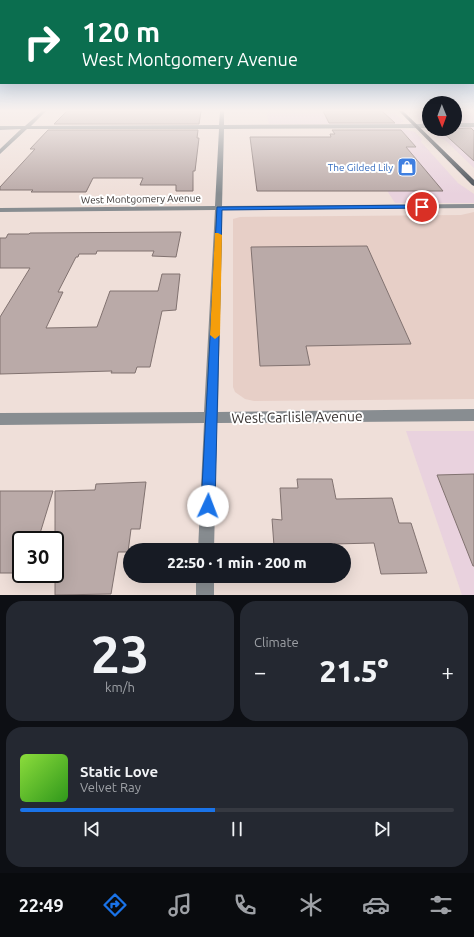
<!DOCTYPE html>
<html lang="en">
<head>
<meta charset="utf-8">
<style>
  :root { --surface:#171b24; --page:#242831; --text:#f1f3f6; --muted:#9ea1a6; --line:#363941; --accent:#1a73e8 }
  body { margin:0; font-family:Ubuntu,sans-serif; background:var(--page); color:var(--text); height:100vh; display:flex; flex-direction:column; font-size:15px; white-space:nowrap }
  * { box-sizing:border-box; margin:0 }
  p { font-size:13px; color:var(--muted) }
  .icon { flex:none; width:22px; height:22px; fill:none; stroke:currentColor; stroke-width:2; stroke-linecap:round; stroke-linejoin:round }
  .map { position:relative; height:595px; overflow:hidden }
  .panel { display:flex; flex-direction:column; gap:6px; padding:6px; background:#0d0f14; flex:1 }
  .panel>* { flex:none }
  .hud { position:absolute; left:0px; top:0px; width:474px; height:84px; box-shadow:0 4px 16px #0002; background:#0b6e4f; color:#fff; overflow:hidden }
  .needle { width:26px; rotate:179deg }
  .controls { position:absolute; left:422px; top:96px; display:grid; gap:8px }
  .controls a { display:grid; place-items:center; width:40px; height:40px; border-radius:50%; background:var(--surface); box-shadow:0 4px 16px #0002; font-size:20px }
  .speed { position:absolute; left:12px; top:531px; display:flex; gap:8px; font-size:20px; font-weight:700; text-align:center }
  .speed>* { display:grid; place-content:center; width:52px; height:52px; border-radius:50%; background:var(--surface); box-shadow:0 4px 16px #0002; line-height:1 }
  .speed .limit { border:2px solid #111; border-radius:6px; background:#fff; color:#111 }
  .pin { position:absolute; display:grid; place-items:center; width:34px; height:34px; color:#fff; margin:-17px; border:2px solid #fff; border-radius:50%; box-shadow:0 1px 4px #0007 }
  .me { position:absolute; width:44px; margin:-22px; rotate:2deg; stroke-linejoin:round; filter:drop-shadow(0 0 3px #0008) }
  .turn { display:flex; align-items:center; gap:14px; height:84px; padding:0 16px; font-size:18px }
  .turn .icon { width:52px; height:52px; stroke-width:2.5 }
  .turn b { display:block; font-size:28px; line-height:34px }
  .big { font-size:30px; font-weight:800; line-height:1.1 }
  .panel .widget { flex:1; display:flex; flex-direction:column; justify-content:center; gap:6px; min-width:0; padding:0 14px; border-radius:16px; background:var(--page) }
  .panel .dial { align-items:center; gap:0 }
  .dial b { font-size:52px; line-height:1 }
  .song { display:flex; align-items:center; gap:12px }
  .cover { width:48px; height:48px; border-radius:6px; background:linear-gradient(135deg,hsl(90 70% 55%),hsl(110 70% 35%)) }
  .played { height:4px; border-radius:2px; background:linear-gradient(90deg,var(--accent) 45%,var(--line) 45%) }
  .keys { display:flex; justify-content:space-around; direction:ltr }
  .heat { display:flex; justify-content:space-between; align-items:center; font-size:22px; direction:ltr }
  .panel .tiles { flex:1; display:grid; gap:6px; grid-template-columns:1fr 1fr }
  .widget:last-child { grid-column:span 2 }
  .trip { position:absolute; left:123px; top:543px; width:228px; height:40px; border-radius:20px; background:var(--surface); box-shadow:0 4px 16px #0002; font-weight:800; line-height:40px; text-align:center }
  .menu { display:flex; height:64px; justify-content:space-around; align-items:center; background:#090b0e; color:var(--muted) }
  .menu .icon { width:28px; height:28px }
  .menu .on { color:var(--accent) }
  .menu b { font-size:18px; color:var(--text) }
  .map>svg:first-child { display:block }
  .commercial { fill:#e9d2de }
  .built { fill:#e7cfc7 }
  .building { fill:#baaaa8; stroke:#817270 }
  .lines { fill:none; stroke-linecap:round; stroke-linejoin:round }
  .minor { fill:#888d91; fill-rule:evenodd }
  .major { fill:#40474f; fill-rule:evenodd }
  .route { fill:#1a73e8; stroke:#114b97 }
  .slow { fill:#f59e0b }
  .labels { text-anchor:middle; dominant-baseline:central; stroke-width:4; stroke-linejoin:round; paint-order:stroke }
  .far-shop-label { font-size:10px; fill:#366cbe; stroke:#fff; text-anchor:end }
  .far-street-label { font-size:10px; fill:#393331; stroke:#fff }
  .near-street-label { font-size:14px; fill:#393331; stroke:#fff }
</style>
</head>
<body>
<div class="map">
<svg width="474" height="595" viewBox="0 0 474 595">
  <rect width="100%" height="100%" fill="#efdfd9"/>
  <path class="commercial" d="M266,111H391L404,121L399,124H269Z
    M414,111H429V129L417,117V114Z
    M455,111H468L474,115V168L445,140L437,136L429,129H455Z
    M348,129H404L415,132L422,139L421,142L458,183L474,194V203H395Z
    M406,431H474V595H462Z"/>
  <path class="built" d="M474,212V399L254,401L245,399L235,392L233,387V219L240,217L461,215Z"/>
  <path class="building" d="M67,111H201L199,124H54Z
    M323,111H382L395,123H329Z
    M471,128L474,131V161L439,129Z
    M48,130H198L197,138H199L195,171H193V191H176V185H140L143,178H93L86,192H31L33,190H0V187L35,149H30Z
    M332,130H401L416,147H406L443,191H257L250,137H331L330,134H335Z
    M181,232L176,257L152,256L154,251H97L96,254H79L78,257H76L58,292H63L46,328L97,327L110,291H158L162,274H180L176,310L162,311L150,367H137L135,373H111L112,371L0,374V317L30,268H0V238H6L8,234H29L30,233Z
    M367,246L411,344L306,346L310,365L260,366L251,247Z
    M474,474V566H473L437,475Z
    M297,479H332L336,499L392,498L399,523H411L427,573L381,574L374,543L334,544L335,550H305V546H274L272,519L282,520L280,488H298Z
    M146,482L140,529H131L128,552H118L111,594L55,595V491L95,490L96,484Z
    M0,491H53L38,540H21V573H0Z"/>
  <g class="lines">
    <path class="minor" d="M42,111H46L31,126L219,125L220,111H224V125L429,124V128L224,129L222,206L474,204V208L222,210L218,412L474,409V421L217,423L214,550H198L204,423L0,425V413L204,412L215,210L0,212V208L215,206L219,129H27L0,154V149L21,129L0,130V126H25Z
      M455,123H474V127H455Z
      M196,576H214V595H196Z"/>
    <path class="major" d="M399,111H403L474,180V186L472,185Z"/>
  </g>
  <linearGradient id="sky" x2="0" y2="1"><stop stop-color="#77aee4"/><stop offset="0.57" stop-color="#f8f1ee"/><stop offset="1" stop-color="#f8f1ee" stop-opacity="0"/></linearGradient>
  <rect width="474" height="194" fill="url(#sky)"/>
  <path class="route" d="M422,205L426,207L425,208L222,210L215,506L213,511L208,513L203,511L201,506L217,207Z"/>
  <path class="slow" d="M215,233H218L222,235L220,335L215,339L210,335Z"/>
  <defs>
    <g id="shop-square" transform="scale(1)"><rect x="-9" y="-9" width="18" height="18" rx="4" fill="#3f7fe0" stroke="#fff"/><path d="M-5-2.5h2.3a2.7 3.5 0 0 1 5.4 0H5L5.5 6h-11ZM-1.5-2.5h3a1.5 2.3 0 0 0-3 0Z" fill="#fff"/></g>
  </defs>
  <g fill-rule="evenodd">
    <use href="#shop-square" x="407" y="167"/>
  </g>
  <g class="labels">
    <g class="far-shop-label">
      <text x="393" y="167">The Gilded Lily</text>
    </g>
    <g class="far-street-label">
      <text transform="translate(141 199) rotate(-1)">West Montgomery Avenue</text>
    </g>
    <g class="near-street-label">
      <text transform="translate(297 417) rotate(-1)">West Carlisle Avenue</text>
    </g>
  </g>
</svg>
<div class="controls">
<a><svg class="needle" viewBox="-14 -14 28 28"><path d="M0-13l5 13h-10z" fill="#e53935"/><path d="M0 13l5-13h-10z" fill="#9ea1a6"/></svg></a>
</div>
<div class="speed"><div class="limit">30</div></div>
<div class="pin" style="left:422px;top:207px;background:#d93025"><svg class="icon" aria-label="arrive" viewBox="0 0 24 24"><path d="M6 21V4h12l-3 4 3 4H6"/></svg></div>
<svg class="me" style="left:208px;top:506px" viewBox="-20 -20 40 40"><circle r="19" fill="#fff"/><path d="M0-13L10 11 0 6-10 11z" fill="#1a73e8"/></svg>
<div class="trip">22:50 · 1 min · 200 m</div>
<div class="hud">
<div class="turn"><svg class="icon" aria-label="right" viewBox="0 0 24 24"><path d="M7 20v-9h11M14 6l5 5-5 5"/></svg><div><b>120 m</b>West Montgomery Avenue</div></div>
</div>
</div>
<section class="panel">
<div class="tiles">
<div class="widget dial"><b>23</b><p>km/h</p></div>
<div class="widget"><p>Climate</p>
<div class="heat"><a>−</a><b class="big">21.5°</b><a>+</a></div>
</div>
<div class="widget">
<div class="song"><i class="cover"></i><div><b>Static Love</b><p>Velvet Ray</p></div></div>
<div class="played"></div>
<div class="keys"><svg class="icon" aria-label="previous" viewBox="0 0 24 24"><path d="M18 5L8 12l10 7zM5 5v14"/></svg><svg class="icon" aria-label="pause" viewBox="0 0 24 24"><path d="M8 5v14M16 5v14"/></svg><svg class="icon" aria-label="next" viewBox="0 0 24 24"><path d="M6 5l10 7-10 7zM19 5v14"/></svg></div>
</div>
</div>
</section>
<nav class="menu">
<b>22:49</b>
<svg class="icon on" aria-label="directions" viewBox="0 0 24 24"><path d="M12 3l9 9-9 9-9-9zM9 14v-3h6M13 9l2 2-2 2"/></svg>
<svg class="icon" aria-label="music" viewBox="0 0 24 24"><path d="M9 18V5l10-2v13"/><circle cx="6" cy="18" r="3"/><circle cx="16" cy="16" r="3"/></svg>
<svg class="icon" aria-label="phone" viewBox="0 0 24 24"><path d="M5 4h4l2 5-3 2q2 4 5 5l2-3 5 2v4C11 20 4 13 5 4z"/></svg>
<svg class="icon" aria-label="climate" viewBox="0 0 24 24"><path d="M12 3v18M4 7l16 10M4 17L20 7"/></svg>
<svg class="icon" aria-label="car" viewBox="0 0 24 24"><path d="M5 17H2v-5l4-1 3-4h7l3 4 3 1v5h-3M9 17h6M6 11h13"/><circle cx="7" cy="17" r="2"/><circle cx="17" cy="17" r="2"/></svg>
<svg class="icon" aria-label="filters" viewBox="0 0 24 24"><path d="M4 7h16M4 17h16"/><circle cx="9" cy="7" r="2"/><circle cx="15" cy="17" r="2"/></svg>
</nav>
</body>
</html>
